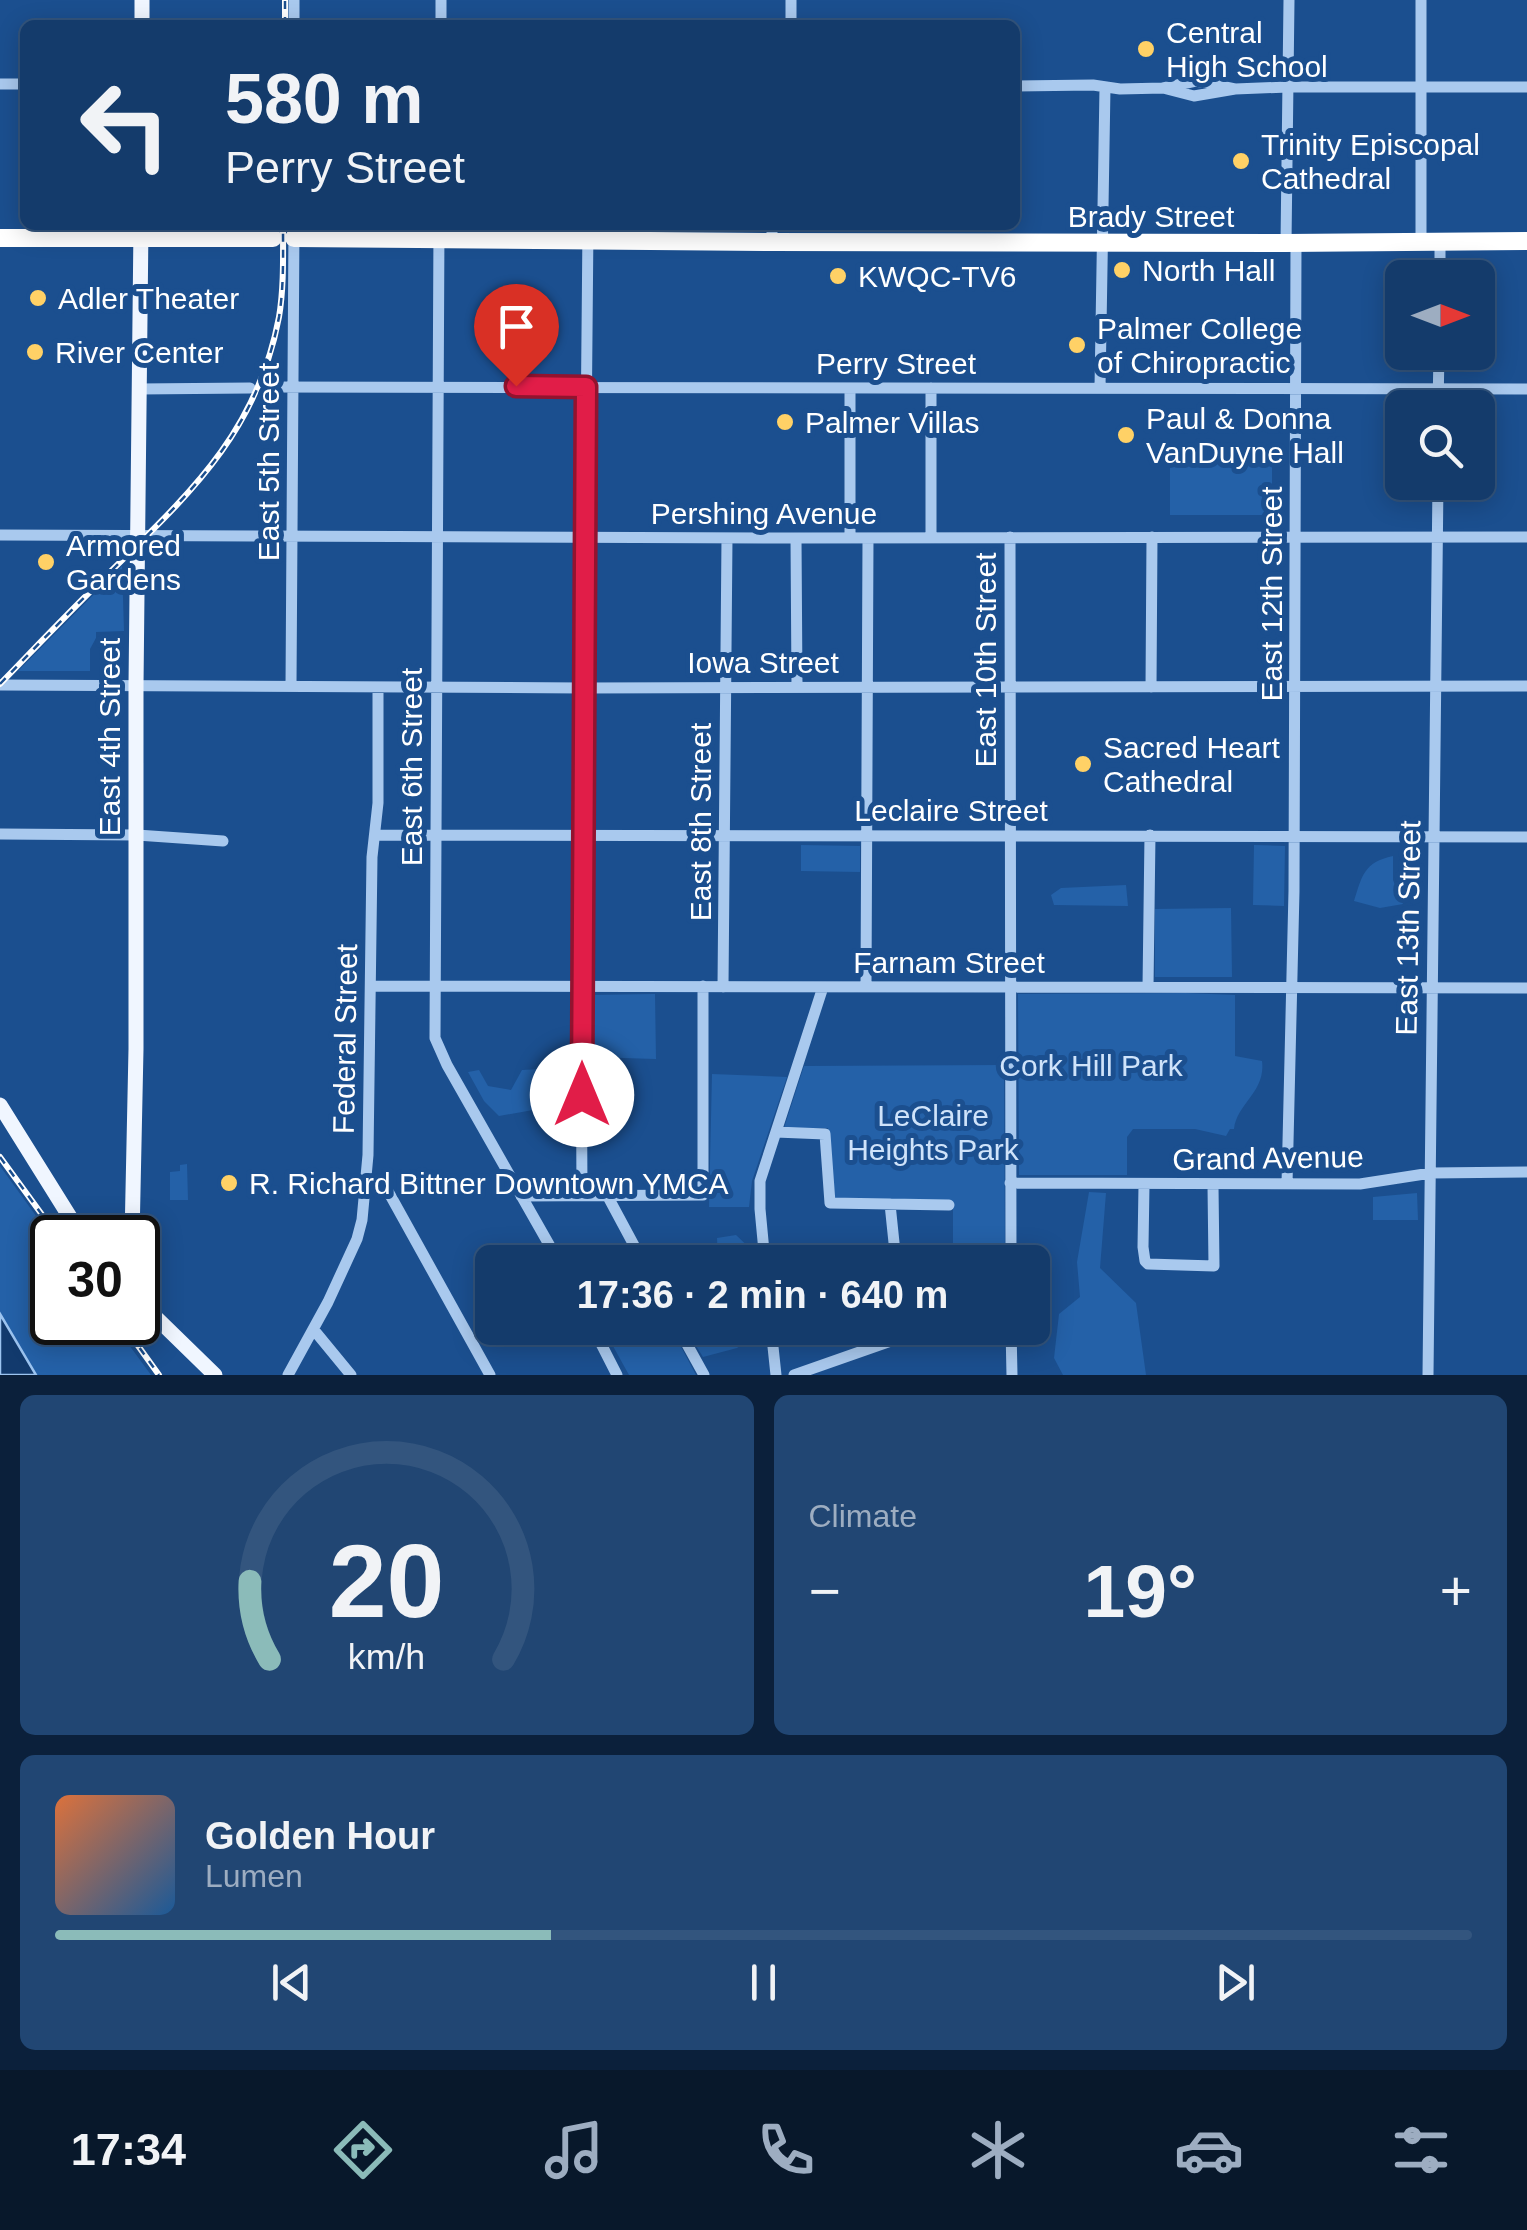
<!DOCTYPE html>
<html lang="en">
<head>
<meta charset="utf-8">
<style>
  :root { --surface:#143b6b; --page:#214673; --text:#f1f3f6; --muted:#9dadc1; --line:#33557e; --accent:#8bbbb9 }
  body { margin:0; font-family:Arial,sans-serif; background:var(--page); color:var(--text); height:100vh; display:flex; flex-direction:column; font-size:38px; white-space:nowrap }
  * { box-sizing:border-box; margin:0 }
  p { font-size:32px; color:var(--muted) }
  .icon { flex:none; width:55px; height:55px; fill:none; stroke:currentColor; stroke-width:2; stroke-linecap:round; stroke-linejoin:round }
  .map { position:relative; height:1375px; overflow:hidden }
  .sheet { display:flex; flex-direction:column; gap:20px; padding:20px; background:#0b203b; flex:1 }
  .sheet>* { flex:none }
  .banner { position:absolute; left:20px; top:20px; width:1000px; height:210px; border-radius:15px; box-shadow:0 5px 25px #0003,0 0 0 2px var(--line); background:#143b6b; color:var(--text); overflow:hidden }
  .needle { width:65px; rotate:90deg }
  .fabs { position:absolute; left:1385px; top:260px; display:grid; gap:20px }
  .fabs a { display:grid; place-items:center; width:110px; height:110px; border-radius:15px; background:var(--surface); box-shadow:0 5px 25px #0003,0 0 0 2px var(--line); font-size:50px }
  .speed { position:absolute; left:30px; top:1215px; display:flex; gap:20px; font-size:50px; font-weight:700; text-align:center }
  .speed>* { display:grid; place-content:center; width:130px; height:130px; border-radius:50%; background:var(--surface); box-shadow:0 5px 25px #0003,0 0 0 2px var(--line); line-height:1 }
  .speed .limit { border:5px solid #111; border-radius:15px; background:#fff; color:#111 }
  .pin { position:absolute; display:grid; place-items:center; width:85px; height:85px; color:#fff; margin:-102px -42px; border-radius:50% 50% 50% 0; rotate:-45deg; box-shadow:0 0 10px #0007 }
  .pin .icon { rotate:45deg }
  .me { position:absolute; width:110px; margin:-55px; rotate:0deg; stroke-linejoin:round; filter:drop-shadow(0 0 8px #0008) }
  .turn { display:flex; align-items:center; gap:35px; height:210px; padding:0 40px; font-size:45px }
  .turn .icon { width:130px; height:130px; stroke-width:2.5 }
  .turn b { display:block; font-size:70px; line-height:85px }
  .big { font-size:75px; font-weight:800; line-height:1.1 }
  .sheet .card { flex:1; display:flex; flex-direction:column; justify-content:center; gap:15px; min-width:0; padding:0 35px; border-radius:15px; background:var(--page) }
  .sheet .dial { align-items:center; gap:0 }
  .dial svg { height:260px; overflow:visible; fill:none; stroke:var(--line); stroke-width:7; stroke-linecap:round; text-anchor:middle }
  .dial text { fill:var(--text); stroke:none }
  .song { display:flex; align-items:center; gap:30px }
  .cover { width:120px; height:120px; border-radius:15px; background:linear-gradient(135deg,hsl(20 70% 55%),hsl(210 70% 35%)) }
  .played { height:10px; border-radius:5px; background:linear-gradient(90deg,var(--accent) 35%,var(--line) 35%) }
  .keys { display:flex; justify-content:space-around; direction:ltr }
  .heat { display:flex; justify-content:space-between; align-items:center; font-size:55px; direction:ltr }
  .sheet .tiles { flex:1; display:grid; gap:20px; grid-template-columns:1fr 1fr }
  .card:last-child { grid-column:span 2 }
  .trip { position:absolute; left:475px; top:1245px; width:575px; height:100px; border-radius:15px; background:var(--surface); box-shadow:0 5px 25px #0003,0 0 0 2px var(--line); font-weight:800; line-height:100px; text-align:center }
  .dock { display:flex; height:160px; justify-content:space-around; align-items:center; background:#08182b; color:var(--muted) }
  .dock .icon { width:70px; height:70px }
  .dock .current { color:var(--accent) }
  .dock b { font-size:45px; color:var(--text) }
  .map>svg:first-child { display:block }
  .green { fill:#2461a8 }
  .water { fill:#123a6d; stroke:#9cc4f0; stroke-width:2.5 }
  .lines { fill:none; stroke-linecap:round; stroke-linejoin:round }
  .minor { stroke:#a9c9ee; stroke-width:11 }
  .major { stroke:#f0f6ff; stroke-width:15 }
  .highway { stroke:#fff; stroke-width:18 }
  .rail-casing { stroke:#fff; stroke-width:6 }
  .rail { stroke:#1b4f8f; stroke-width:2.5; stroke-dasharray:8; stroke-linecap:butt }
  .route-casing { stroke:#92132f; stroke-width:25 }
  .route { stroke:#e11d48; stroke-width:18 }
  .poi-dot { fill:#ffd166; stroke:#1b4f8f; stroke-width:4 }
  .labels { text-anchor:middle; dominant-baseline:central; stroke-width:10; stroke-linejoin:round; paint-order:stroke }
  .poi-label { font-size:30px; fill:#fff; stroke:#1b4f8f; text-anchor:start }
  .street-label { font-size:30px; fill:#fff; stroke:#1b4f8f }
  .park-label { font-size:30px; fill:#cfe3fa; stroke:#1b4f8f }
</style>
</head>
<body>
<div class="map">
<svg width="1527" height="1375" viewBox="0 0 1527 1375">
  <rect width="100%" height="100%" fill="#1b4f8f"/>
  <path class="green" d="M1170,462H1272V515H1170Z
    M122,566L124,631L96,632V638L90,649V671H18Z
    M801,845L860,846V872L801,871Z
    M1254,845L1285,846L1284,906L1253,905Z
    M1393,856V880L1403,904L1380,908L1354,901C1362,876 1364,862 1393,856Z
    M1126,885L1128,906L1054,905L1051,895L1061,888Z
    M1231,908L1232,977H1155V909Z
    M1186,993L1235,995V1056L1262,1061C1266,1092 1237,1103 1234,1129H1230L1226,1136L1195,1129H1133L1127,1137V1175H1019L1018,994Z
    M655,994L656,1059L591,1057L590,995Z
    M1004,1065L1005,1262H953V1202L835,1198L828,1128H784L804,1066Z
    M541,1069L544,1091L533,1110L499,1116L484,1101L468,1072L479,1070L488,1086L511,1090L522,1070Z
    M712,1074L787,1077L752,1181L749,1207H709Z
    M187,1164L188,1200H170V1172L180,1171V1165Z
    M0,1166L52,1238V1322L113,1323L151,1375H36L0,1314Z
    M1089,1192L1106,1193L1100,1268L1136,1303L1146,1375H1063L1054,1358L1059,1314L1080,1297L1077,1262Z
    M1417,1193L1418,1220H1373V1197Z
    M736,1235L758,1256L759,1262H718L717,1238Z
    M603,1328H671L696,1375H629Z
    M693,1328H764V1330L737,1348L703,1357L688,1333Z"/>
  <path class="water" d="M0,1314L36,1375H0Z"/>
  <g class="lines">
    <path class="minor" d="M294,0V25
      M791,0V25
      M1421,0V240
      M441,25V0
      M0,84H25
      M1015,86L1093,85L1120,89L1163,88
      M1235,89L1196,81L1163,88L1194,96L1235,89L1288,87H1527
      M439,225L435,1038L447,1065L559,1262
      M772,242V225
      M1286,243L1289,0
      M1440,278V240
      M266,387L1527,389
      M850,388V538
      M1100,388L1105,87
      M139,389L250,388
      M1438,408L1439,352
      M0,535C263,535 527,538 790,538C1036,539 1282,537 1527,537
      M1010,537L1011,1262
      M796,538L797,686
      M931,538V388
      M0,685L583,688L1527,686
      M291,686L294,225
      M1151,687L1152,537
      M0,834L137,835L223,841
      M375,835L1527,837
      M372,986L1527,988
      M723,987L727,538
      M866,987L868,538
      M1148,987L1150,835
      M776,1132L825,1134L830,1203L949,1205
      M367,1182L384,1184L490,1375
      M1010,1183L1360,1184L1431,1173L1527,1172
      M1287,1184L1294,891L1296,243
      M1144,1185L1143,1247L1145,1261L1148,1264L1214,1266L1213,1186
      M582,1195L581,987L588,225
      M607,1195L643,1262
      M521,1196L703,1195V986
      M890,1204L896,1262
      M765,1262L760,1209V1181L823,987
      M593,1328L617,1375
      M678,1328L704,1375
      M771,1328L776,1375
      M1011,1328L1012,1375
      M314,1330L351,1375
      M288,1375L328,1302L357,1239L362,1220L368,1155L372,857L378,803V687
      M794,1375L928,1328
      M1428,1375L1438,482"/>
    <path class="major" d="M142,0V25
      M0,1105L83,1238
      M132,1238L136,1049V686L141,225
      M138,1300L215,1375"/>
    <path class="highway" d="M0,238H273
      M294,238L772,242L1286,243L1527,241"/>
    <g class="rail-casing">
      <path id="rail" d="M285,25V0
        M0,684C36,647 71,610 108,574C188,495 257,434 279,317C284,287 283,255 283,225
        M0,1157L59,1238
        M121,1322L159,1375"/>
    </g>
    <use href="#rail" class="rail"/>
  </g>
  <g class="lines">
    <g class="route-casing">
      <path id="route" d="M516,386L586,387L582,1095"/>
    </g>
    <use href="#route" class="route"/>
  </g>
  <g class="poi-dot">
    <circle cx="1146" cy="49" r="10"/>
    <circle cx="1241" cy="161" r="10"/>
    <circle cx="1122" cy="270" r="10"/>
    <circle cx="838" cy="276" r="10"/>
    <circle cx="38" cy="298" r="10"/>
    <circle cx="1077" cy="345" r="10"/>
    <circle cx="35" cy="352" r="10"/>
    <circle cx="785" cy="422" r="10"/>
    <circle cx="1126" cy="435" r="10"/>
    <circle cx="46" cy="562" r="10"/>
    <circle cx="1083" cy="764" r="10"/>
    <circle cx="229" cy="1183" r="10"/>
  </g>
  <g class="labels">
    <g class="poi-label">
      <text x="1166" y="32">Central<tspan x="1166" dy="34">High School</tspan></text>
      <text x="1261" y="144">Trinity Episcopal<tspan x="1261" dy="34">Cathedral</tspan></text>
      <text x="1142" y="270">North Hall</text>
      <text x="858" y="276">KWQC-TV6</text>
      <text x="58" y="298">Adler Theater</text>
      <text x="1097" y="328">Palmer College<tspan x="1097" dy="34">of Chiropractic</tspan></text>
      <text x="55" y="352">River Center</text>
      <text x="1146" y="418">Paul &amp; Donna<tspan x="1146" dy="34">VanDuyne Hall</tspan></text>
      <text x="805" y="422">Palmer Villas</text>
      <text x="66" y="545">Armored<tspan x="66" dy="34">Gardens</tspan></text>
      <text x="1103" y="747">Sacred Heart<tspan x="1103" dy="34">Cathedral</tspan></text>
      <text x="249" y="1183">R. Richard Bittner Downtown YMCA</text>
    </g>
    <g class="street-label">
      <text x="1151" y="216">Brady Street</text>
      <text x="896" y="363">Perry Street</text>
      <text transform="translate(268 462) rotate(-90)">East 5th Street</text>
      <text x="764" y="513">Pershing Avenue</text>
      <text transform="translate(1271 594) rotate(-90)">East 12th Street</text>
      <text transform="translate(985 660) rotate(-90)">East 10th Street</text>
      <text x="763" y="662">Iowa Street</text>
      <text transform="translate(109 737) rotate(-90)">East 4th Street</text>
      <text transform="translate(411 767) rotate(-90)">East 6th Street</text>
      <text x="951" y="810">Leclaire Street</text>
      <text transform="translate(700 822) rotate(-90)">East 8th Street</text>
      <text transform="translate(1408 928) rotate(-89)">East 13th Street</text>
      <text x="949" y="962">Farnam Street</text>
      <text transform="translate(345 1039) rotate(-89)">Federal Street</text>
      <text transform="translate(1268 1158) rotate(-1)">Grand Avenue</text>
    </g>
    <g class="park-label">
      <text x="1091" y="1065">Cork Hill Park</text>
      <text x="933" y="1115">LeClaire<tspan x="933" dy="34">Heights Park</tspan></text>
    </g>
  </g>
</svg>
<div class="fabs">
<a><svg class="needle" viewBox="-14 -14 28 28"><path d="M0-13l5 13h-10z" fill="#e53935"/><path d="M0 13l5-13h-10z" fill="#9dadc1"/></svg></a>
<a><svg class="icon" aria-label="search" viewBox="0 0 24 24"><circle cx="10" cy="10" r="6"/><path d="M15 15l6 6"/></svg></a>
</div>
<div class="speed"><div class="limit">30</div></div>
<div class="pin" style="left:516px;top:386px;background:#d93025"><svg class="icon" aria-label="arrive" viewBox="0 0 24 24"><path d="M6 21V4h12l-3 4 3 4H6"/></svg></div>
<svg class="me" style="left:582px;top:1095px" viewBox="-20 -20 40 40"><circle r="19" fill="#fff"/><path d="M0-13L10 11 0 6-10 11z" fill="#e11d48"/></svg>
<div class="trip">17:36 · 2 min · 640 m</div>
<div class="banner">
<div class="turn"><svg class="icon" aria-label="left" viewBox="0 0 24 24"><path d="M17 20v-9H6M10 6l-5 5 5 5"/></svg><div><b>580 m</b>Perry Street</div></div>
</div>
</div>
<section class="sheet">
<div class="tiles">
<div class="card dial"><svg viewBox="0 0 100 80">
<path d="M14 69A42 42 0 1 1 86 69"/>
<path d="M14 69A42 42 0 0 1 8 45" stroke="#8bbbb9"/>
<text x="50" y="56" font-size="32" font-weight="700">20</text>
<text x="50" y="72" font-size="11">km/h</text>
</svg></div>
<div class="card"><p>Climate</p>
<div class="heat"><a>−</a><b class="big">19°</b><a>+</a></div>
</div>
<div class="card">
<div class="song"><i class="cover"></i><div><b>Golden Hour</b><p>Lumen</p></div></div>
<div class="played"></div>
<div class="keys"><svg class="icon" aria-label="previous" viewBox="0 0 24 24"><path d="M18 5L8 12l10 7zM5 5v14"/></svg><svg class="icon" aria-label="pause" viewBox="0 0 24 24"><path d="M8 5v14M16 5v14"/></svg><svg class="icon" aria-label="next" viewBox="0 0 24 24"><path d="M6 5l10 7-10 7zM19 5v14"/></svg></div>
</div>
</div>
</section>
<nav class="dock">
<b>17:34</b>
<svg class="icon current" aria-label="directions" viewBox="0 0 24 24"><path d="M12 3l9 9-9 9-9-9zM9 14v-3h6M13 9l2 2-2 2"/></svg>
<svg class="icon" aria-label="music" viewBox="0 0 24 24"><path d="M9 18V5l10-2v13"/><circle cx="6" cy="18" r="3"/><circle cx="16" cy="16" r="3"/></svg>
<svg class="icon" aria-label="phone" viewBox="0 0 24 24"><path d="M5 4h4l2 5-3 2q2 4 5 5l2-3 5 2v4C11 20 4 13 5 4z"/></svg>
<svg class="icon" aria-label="climate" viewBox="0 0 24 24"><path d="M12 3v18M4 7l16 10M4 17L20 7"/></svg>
<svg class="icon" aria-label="car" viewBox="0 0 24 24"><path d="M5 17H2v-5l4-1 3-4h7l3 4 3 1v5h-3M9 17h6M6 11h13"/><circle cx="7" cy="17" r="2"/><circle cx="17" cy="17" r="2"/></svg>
<svg class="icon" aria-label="filters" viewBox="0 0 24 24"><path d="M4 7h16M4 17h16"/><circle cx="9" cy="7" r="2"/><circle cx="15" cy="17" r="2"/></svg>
</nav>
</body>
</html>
